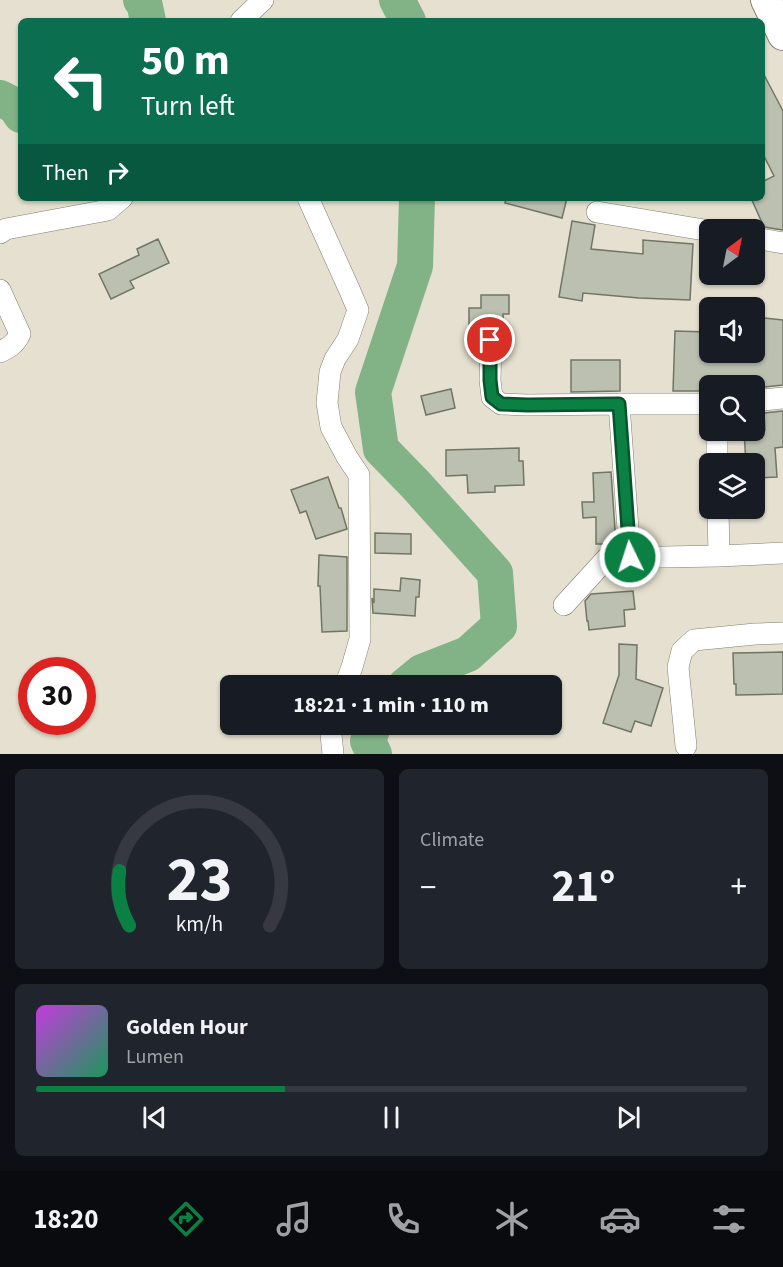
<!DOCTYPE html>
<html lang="en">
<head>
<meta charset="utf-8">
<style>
  :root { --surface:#171b24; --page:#20242c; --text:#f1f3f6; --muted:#9ea1a6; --line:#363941; --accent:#0b8043 }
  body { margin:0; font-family:"Source Sans 3",sans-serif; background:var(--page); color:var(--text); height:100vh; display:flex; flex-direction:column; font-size:22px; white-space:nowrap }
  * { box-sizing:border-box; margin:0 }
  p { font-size:20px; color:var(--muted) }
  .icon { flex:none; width:33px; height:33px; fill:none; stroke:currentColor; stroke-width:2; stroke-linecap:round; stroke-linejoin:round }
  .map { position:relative; height:754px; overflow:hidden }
  .panel { display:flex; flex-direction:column; gap:15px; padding:15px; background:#0d0f14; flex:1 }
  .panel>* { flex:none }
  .banner { position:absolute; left:18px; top:18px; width:747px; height:183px; border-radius:9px; box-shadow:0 2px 4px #0004; background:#0b6e4f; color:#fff; overflow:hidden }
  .needle { width:39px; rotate:32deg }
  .tools { position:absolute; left:699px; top:219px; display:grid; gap:12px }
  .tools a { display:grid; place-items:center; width:66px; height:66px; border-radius:9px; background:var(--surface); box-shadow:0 2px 4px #0004; font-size:30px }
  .speed { position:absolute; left:18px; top:657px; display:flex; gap:12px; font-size:30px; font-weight:700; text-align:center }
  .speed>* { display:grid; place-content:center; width:78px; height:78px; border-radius:50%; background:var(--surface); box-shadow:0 2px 4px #0004; line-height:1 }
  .speed .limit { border:9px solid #d22; background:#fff; color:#111 }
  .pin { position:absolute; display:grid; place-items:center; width:51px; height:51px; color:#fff; margin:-26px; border:3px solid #fff; border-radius:50%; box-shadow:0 2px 6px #0007 }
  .me { position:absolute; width:66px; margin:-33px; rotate:356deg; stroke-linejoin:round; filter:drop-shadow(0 0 4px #0008) }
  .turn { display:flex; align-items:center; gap:21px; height:126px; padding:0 24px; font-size:27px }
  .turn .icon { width:78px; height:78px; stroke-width:2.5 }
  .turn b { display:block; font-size:42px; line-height:51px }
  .then { display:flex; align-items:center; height:57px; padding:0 24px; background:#0003; gap:12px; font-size:22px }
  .big { font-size:45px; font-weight:700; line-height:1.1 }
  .panel .widget { flex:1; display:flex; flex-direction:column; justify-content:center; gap:9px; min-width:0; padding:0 21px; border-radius:9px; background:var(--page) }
  .panel .dial { align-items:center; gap:0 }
  .dial svg { height:156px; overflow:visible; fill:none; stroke:var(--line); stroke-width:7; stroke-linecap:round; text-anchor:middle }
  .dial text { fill:var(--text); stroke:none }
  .song { display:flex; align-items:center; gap:18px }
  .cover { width:72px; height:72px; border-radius:9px; background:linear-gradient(135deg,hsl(290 70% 55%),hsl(150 70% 35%)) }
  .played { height:6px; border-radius:3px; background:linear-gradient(90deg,var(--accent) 35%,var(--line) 35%) }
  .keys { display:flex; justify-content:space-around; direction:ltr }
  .heat { display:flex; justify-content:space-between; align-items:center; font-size:33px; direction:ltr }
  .panel .tiles { flex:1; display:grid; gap:15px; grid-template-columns:1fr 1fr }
  .widget:last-child { grid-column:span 2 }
  .trip { position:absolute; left:220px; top:675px; width:342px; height:60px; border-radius:9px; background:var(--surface); box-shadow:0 2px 4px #0004; font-weight:700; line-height:60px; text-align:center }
  .menu { display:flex; height:96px; justify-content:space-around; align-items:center; background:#090b0e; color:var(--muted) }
  .menu .icon { width:42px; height:42px }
  .menu .current { color:var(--accent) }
  .menu b { font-size:27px; color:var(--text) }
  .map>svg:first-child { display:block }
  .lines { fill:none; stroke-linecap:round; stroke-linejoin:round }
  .river { stroke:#82b387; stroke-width:36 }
  .building { fill:#bcc0b0; stroke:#717565; stroke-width:1.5 }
  .minor-casing { stroke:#847e6f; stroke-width:22 }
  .secondary-casing { stroke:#847e6f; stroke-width:32 }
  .minor { stroke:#fff; stroke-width:21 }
  .secondary { stroke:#fff; stroke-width:30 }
  .route-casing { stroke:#07532c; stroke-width:15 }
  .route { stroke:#0b8043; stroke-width:10 }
</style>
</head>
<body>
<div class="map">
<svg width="783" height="754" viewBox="0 0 783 754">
  <rect width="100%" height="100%" fill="#e5e0cf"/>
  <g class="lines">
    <path class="river" d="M141,0L144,2L148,21
      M397,0L408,21
      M0,98L15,106L21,115
      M405,686L422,672L468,654L499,626L495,573L416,485L381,449L373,392L415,266L417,198
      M374,724L368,741L374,754"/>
  </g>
  <path class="building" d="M762,71L783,111V230L764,227L751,198H762V182L774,176L762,152Z
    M506,198H567L562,218L505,203Z
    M572,221L595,225L591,249L643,254V240L693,244L690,300L639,298L583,293L582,301L559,297Z
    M158,239L169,263L130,281L134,288L111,299L99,274L139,255L137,249Z
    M481,295H509V314H503L504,334L497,329L491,327L484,329L480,334H469V308H481Z
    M754,317L783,320V385L754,388V386H710V391H673L675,331L708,332L707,352H754Z
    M571,360H620V391L571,392Z
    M451,389L455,408L426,415L421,396Z
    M783,411V447L775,448L777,477L754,478V464H746L744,431L765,430L764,413Z
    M519,448V461H523L524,485L495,486V492L468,493L467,475L446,476V450Z
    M611,472L616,544H596V517L583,518L582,502H594L593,473Z
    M328,477L339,508H341L347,529L316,539L306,511L300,513L291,490Z
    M375,533L411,534V554L375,553Z
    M319,555L347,557V631L322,632L320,586H318Z
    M401,578L420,580L419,597H416L415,616L373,613L372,598L374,603V589L400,591Z
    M633,591L635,609L624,610L625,626L589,630L588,621H587L585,601L591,594Z
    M619,644L637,645L636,679L663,688L651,726L635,721L631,732L603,723L619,675Z
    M783,652V694L736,695V684H734L733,653Z"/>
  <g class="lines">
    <g class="minor-casing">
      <path id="minor" d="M241,21L263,0
        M308,198L350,291L358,310L348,339L335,359L330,372L327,403L331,427L347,457L359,475L360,639L352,667L345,686
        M597,212L710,231
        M0,233L6,229L108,210L122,198
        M754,238L783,243
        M0,290L20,334C15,344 10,347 0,352
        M491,340L490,380L492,397L501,404L527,405L619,404H710
        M754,401L783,398
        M619,404L630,557
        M717,430V464
        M718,508L719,556L783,553
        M564,605L607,558L719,556
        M333,724L331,734L333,754
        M686,746L678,667L682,651L694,640L755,634L783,633"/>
    </g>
    <g class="secondary-casing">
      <path id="secondary" d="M766,0L783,35"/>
    </g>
    <use href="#minor" class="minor"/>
    <use href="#secondary" class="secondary"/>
  </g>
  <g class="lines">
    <g class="route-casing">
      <path id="route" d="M490,340V380L492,397L501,404L527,405L619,404L630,557"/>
    </g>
    <use href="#route" class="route"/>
  </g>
</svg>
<div class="tools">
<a><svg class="needle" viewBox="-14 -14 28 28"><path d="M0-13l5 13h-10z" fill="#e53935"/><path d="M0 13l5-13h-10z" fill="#9ea1a6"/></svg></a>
<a><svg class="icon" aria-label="sound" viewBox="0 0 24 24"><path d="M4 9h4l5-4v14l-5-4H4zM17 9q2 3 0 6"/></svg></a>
<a><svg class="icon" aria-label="search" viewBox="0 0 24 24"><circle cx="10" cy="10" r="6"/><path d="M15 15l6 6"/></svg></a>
<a><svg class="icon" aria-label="layers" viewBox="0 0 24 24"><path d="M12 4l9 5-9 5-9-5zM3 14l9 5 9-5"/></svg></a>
</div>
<div class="speed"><div class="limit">30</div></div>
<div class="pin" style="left:490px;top:340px;background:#d93025"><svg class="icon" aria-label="arrive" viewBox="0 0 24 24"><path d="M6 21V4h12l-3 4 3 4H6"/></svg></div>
<svg class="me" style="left:630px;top:557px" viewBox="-20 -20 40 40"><circle r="17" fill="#0b8043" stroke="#fff" stroke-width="3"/><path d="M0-11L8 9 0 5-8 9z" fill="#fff"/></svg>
<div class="trip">18:21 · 1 min · 110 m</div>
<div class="banner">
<div class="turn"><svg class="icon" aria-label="left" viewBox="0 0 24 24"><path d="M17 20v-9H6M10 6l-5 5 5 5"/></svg><div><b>50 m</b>Turn left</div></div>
<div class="then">Then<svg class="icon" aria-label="right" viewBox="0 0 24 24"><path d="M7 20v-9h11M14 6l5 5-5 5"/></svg></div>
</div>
</div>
<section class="panel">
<div class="tiles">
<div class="widget dial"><svg viewBox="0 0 100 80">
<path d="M14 69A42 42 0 1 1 86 69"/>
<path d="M14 69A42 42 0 0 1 9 41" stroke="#0b8043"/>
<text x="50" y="56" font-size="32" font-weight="700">23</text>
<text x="50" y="72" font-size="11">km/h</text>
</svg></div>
<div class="widget"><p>Climate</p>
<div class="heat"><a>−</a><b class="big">21°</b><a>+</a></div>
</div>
<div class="widget">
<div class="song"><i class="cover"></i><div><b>Golden Hour</b><p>Lumen</p></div></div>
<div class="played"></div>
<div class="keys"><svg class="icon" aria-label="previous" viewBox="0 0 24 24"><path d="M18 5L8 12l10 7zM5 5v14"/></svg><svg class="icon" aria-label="pause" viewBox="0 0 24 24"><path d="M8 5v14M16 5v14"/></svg><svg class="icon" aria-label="next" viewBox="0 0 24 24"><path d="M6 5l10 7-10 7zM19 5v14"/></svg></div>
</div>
</div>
</section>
<nav class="menu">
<b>18:20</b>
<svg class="icon current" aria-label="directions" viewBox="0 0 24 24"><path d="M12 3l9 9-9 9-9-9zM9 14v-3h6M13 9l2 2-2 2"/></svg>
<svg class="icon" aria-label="music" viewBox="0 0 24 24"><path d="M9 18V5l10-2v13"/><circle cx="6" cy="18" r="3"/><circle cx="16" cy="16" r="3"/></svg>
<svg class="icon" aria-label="phone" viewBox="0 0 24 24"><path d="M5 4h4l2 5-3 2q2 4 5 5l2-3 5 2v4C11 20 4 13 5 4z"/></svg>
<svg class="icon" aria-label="climate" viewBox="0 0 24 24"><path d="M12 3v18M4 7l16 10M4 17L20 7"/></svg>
<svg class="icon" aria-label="car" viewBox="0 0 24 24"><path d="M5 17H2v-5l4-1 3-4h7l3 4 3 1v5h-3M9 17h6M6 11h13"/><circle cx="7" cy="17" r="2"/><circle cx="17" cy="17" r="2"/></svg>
<svg class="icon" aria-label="filters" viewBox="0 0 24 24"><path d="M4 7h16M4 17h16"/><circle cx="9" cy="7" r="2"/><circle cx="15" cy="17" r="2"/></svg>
</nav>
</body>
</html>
